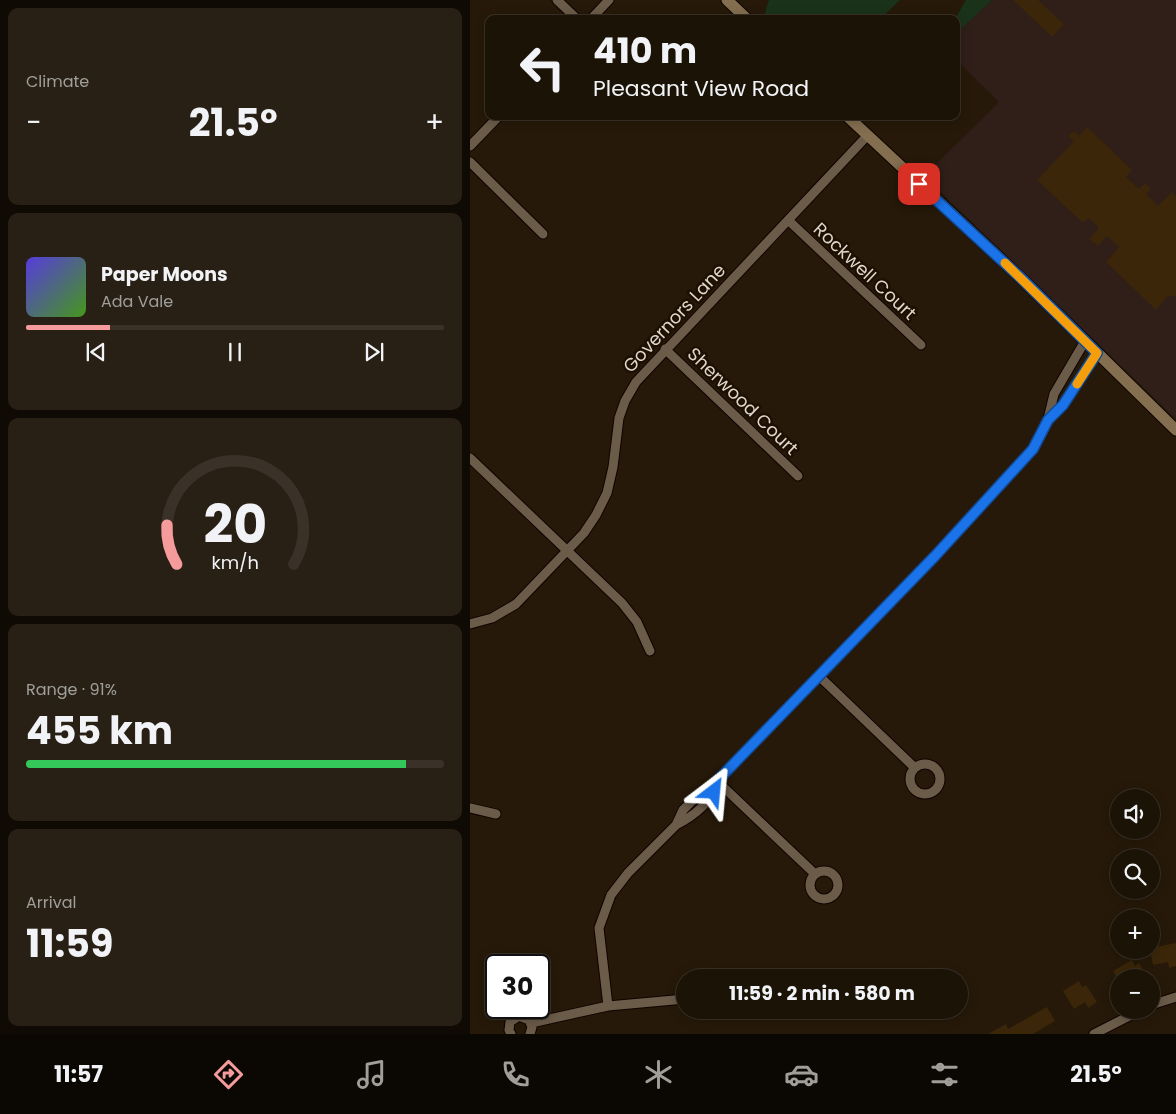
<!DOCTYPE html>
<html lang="en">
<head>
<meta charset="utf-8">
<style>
  :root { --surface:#1c1307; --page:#292015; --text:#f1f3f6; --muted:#a09e9b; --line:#3a3228; --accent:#f59b9c }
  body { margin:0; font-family:Poppins,sans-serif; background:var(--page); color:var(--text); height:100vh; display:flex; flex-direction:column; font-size:19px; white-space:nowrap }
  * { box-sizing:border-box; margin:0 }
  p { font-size:16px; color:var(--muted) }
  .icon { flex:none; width:28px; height:28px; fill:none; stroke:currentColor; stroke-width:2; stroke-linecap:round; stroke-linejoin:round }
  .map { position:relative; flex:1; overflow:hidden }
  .side { display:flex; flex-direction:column; gap:8px; padding:8px; background:#0f0a04; width:470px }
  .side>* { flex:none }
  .hud { position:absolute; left:15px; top:15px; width:475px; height:105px; border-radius:10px; box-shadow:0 2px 12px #0003,0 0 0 1px var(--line); background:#1c1307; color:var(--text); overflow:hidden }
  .tools { position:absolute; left:640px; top:789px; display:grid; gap:10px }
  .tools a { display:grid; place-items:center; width:50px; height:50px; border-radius:50%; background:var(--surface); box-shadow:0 2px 12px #0003,0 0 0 1px var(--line); font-size:25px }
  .speed { position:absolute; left:15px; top:954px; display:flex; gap:10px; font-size:25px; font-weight:700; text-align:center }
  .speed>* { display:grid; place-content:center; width:65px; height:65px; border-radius:50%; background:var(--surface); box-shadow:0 2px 12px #0003,0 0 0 1px var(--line); line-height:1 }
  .speed .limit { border:2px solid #111; border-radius:8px; background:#fff; color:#111 }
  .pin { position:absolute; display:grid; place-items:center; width:42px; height:42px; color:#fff; margin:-21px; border-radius:10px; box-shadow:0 2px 8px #0006 }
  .me { position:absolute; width:55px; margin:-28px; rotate:29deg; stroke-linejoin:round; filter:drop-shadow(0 0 4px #0008) }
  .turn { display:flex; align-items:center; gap:18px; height:105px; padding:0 25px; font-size:22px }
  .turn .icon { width:65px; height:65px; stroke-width:2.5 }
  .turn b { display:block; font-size:35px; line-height:42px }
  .big { font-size:38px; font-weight:700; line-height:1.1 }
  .side .widget { flex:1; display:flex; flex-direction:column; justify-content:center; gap:8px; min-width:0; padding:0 18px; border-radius:10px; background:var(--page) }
  .side .dial { align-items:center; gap:0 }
  .dial svg { height:130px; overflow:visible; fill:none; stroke:var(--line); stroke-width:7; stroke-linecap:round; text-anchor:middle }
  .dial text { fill:var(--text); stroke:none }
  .song { display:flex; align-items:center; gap:15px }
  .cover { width:60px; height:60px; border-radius:8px; background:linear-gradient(135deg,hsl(250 70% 55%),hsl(100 70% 35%)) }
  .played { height:5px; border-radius:2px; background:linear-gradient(90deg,var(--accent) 20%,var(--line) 20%) }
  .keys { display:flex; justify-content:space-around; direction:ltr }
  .heat { display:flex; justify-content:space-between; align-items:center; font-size:28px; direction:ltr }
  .charge { height:8px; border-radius:4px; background:linear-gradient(90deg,#34c759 91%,var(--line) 0) }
  .trip { position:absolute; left:206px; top:969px; width:292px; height:50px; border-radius:25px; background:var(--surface); box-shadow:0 2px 12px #0003,0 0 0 1px var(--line); font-weight:700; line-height:50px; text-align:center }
  .tabs { display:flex; height:80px; justify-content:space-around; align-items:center; background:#0b0803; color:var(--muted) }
  .tabs .icon { width:35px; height:35px }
  .tabs .active { color:var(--accent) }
  .tabs b { font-size:22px; color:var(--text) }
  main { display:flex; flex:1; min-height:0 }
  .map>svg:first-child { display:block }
  .education { fill:#301e19 }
  .green { fill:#1a321a }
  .building { fill:#3b2609 }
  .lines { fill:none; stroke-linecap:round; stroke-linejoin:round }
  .minor-casing { stroke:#0f0400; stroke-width:11 }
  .secondary-casing { stroke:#0f0400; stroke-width:13 }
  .minor { stroke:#6b5b49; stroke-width:9 }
  .secondary { stroke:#836e4f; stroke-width:11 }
  .route-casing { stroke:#114b97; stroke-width:12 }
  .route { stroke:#1a73e8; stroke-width:9 }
  .slow { stroke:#f59e0b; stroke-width:9 }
  .labels { text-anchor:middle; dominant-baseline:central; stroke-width:5; stroke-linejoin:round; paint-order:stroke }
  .street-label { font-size:18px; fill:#dfd6cc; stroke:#1d1002 }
</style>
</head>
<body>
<main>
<section class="side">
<div class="widget"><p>Climate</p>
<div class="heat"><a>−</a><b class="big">21.5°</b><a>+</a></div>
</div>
<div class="widget">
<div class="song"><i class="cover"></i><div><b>Paper Moons</b><p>Ada Vale</p></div></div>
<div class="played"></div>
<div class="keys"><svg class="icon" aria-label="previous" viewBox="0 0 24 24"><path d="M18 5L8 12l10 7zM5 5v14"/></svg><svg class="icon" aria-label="pause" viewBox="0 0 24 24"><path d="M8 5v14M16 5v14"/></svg><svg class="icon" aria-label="next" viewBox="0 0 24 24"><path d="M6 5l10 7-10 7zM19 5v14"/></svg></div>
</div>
<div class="widget dial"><svg viewBox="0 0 100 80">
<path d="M14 69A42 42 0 1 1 86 69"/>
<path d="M14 69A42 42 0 0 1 8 45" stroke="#f59b9c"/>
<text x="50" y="56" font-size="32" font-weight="700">20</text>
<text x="50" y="72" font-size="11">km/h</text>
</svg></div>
<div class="widget"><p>Range · 91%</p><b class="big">455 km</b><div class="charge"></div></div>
<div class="widget"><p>Arrival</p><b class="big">11:59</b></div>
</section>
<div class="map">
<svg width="706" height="1034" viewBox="0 0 706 1034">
  <rect width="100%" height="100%" fill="#261909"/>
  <path class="education" d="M522,0H706V419L454,176L529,102L486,60V34Z"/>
  <path class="green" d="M299,0H430L410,19H296L294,16Z
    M496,0H522L486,34V19H485Z"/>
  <path class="building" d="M543,0H568L594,24L582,37Z
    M617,127L662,170L656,177L669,189L675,183L681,189L676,194L688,206L702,192L706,196V296H698L686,310L636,262L649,247L637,236L628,246L619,239L629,228L618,218L613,223L567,180L604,141L598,136L604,131L609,136Z
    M706,943V966L699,968L698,962L683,965L680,950L681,948Z
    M662,960L665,966L669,963L676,975L671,978H647L643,971Z
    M609,981L612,987L616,985L627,1002L618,1008L615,1002L604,1009L593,991Z
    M577,1007L585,1021L563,1034H518L536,1024L538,1029Z"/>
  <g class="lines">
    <g class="minor-casing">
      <path id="minor" d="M87,0L107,19
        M121,19L139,0
        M0,146L29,116
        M0,162L73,234
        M318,220L451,345
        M195,349L328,476
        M578,419L584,394L615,341
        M0,458L152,603L167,622L180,651
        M0,624L22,618L46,604L114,533L126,515L137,493L143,467L149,418L155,401L166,382L397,136
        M349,676L445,768
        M440 779a15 15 0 1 1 30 0a15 15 0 1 1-30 0Z
        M247,781L345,874
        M0,808L26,814
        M206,825C224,816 243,801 247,781
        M340 885a14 14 0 1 1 28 0a14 14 0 1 1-28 0Z
        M681,1005L706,997
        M138,1006L129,928L141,895L158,873L206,825L213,810L233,790L247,781L465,556L563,449L578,419L593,405L627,353
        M61,1023L138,1006L215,999
        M41,1034L39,1030L40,1022L49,1016L59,1020L62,1027L60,1034
        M624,1034L671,1010"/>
    </g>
    <g class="secondary-casing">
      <path id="secondary" d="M257,0L277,19
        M377,116L553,280L706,430"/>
    </g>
    <use href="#minor" class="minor"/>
    <use href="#secondary" class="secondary"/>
  </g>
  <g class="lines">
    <g class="route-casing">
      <path id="route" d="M244,792L247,781L465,556L563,449L578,420L593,405L627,353L553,280L449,184"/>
    </g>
    <use href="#route" class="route"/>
    <path class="slow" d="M535,263L627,353L607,384"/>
  </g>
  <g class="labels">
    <g class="street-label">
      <text transform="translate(395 271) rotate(43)">Rockwell Court</text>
      <text transform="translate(204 318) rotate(-47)">Governors Lane</text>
      <text transform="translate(273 401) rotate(44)">Sherwood Court</text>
    </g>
  </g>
</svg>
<div class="tools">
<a><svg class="icon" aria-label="sound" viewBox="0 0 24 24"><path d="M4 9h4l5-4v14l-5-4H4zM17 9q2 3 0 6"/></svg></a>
<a><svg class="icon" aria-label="search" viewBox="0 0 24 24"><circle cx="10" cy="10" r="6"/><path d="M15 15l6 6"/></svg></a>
<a>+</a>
<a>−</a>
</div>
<div class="speed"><div class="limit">30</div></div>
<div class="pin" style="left:449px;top:184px;background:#d93025"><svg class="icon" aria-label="arrive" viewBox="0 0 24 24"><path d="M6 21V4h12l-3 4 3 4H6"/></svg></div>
<svg class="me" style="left:244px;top:792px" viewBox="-20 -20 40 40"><path d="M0-17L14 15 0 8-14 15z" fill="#1a73e8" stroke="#fff" stroke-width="4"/></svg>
<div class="trip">11:59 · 2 min · 580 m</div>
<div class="hud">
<div class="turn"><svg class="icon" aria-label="left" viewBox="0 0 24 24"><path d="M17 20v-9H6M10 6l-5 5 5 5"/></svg><div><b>410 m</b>Pleasant View Road</div></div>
</div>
</div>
</main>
<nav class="tabs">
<b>11:57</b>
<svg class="icon active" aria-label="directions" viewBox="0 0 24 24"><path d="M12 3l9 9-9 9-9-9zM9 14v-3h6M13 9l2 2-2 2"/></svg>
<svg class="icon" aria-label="music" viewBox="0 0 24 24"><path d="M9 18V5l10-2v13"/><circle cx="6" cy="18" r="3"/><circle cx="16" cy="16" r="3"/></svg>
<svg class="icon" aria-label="phone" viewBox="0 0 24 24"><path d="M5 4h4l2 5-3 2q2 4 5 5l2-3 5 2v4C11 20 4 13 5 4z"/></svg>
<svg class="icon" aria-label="climate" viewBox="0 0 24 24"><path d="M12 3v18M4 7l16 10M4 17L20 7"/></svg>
<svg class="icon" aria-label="car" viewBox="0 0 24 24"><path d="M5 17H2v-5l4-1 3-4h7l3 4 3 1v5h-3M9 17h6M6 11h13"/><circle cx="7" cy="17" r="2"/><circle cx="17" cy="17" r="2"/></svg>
<svg class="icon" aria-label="filters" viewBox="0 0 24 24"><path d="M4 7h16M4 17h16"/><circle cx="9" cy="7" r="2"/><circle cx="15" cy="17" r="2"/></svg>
<b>21.5°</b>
</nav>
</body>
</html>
